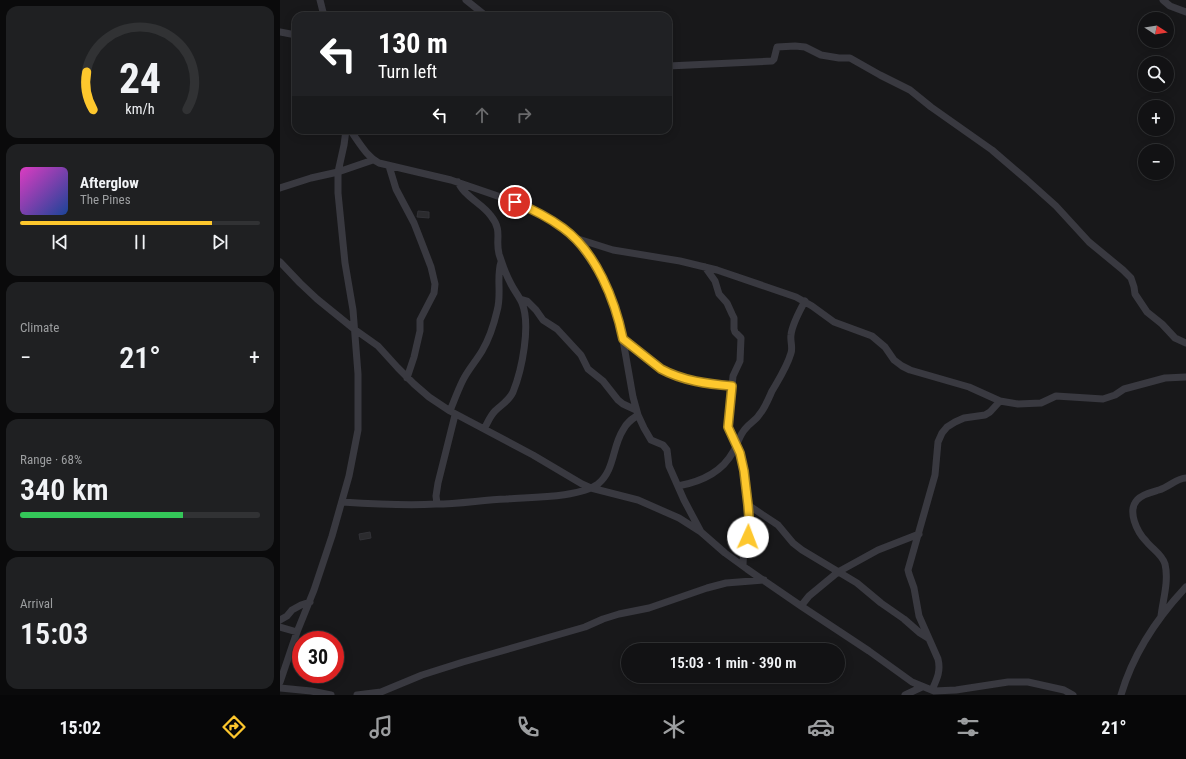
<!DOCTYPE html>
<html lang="en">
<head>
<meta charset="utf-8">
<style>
  :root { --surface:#121214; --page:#1f2022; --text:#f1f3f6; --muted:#9c9ea0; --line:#313234; --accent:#fdc72d }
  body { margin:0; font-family:"Roboto Condensed",sans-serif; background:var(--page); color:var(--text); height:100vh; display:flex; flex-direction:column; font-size:15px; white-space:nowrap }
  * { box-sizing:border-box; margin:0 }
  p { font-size:13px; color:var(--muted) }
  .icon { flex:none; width:22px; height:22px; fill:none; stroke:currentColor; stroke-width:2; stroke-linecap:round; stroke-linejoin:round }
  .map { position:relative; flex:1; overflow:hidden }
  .drawer { display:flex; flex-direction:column; gap:6px; padding:6px; background:#0a0a0b; width:280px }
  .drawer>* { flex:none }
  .top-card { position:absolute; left:12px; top:12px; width:380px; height:122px; border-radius:12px; box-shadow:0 2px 10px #0003,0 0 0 1px var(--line); background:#202124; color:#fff; overflow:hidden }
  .needle { width:26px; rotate:102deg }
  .tools { position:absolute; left:858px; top:12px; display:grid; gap:8px }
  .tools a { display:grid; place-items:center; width:36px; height:36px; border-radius:50%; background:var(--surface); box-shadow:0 2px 10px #0003,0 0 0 1px var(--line); font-size:20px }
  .speed { position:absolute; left:12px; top:631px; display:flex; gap:8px; font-size:20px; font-weight:700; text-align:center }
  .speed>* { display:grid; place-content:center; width:52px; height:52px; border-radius:50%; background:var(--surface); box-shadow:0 2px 10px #0003,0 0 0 1px var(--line); line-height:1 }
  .speed .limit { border:6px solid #d22; background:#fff; color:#111 }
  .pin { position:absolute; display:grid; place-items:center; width:34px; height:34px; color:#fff; margin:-17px; border:2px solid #fff; border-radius:50%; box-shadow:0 1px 4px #0007 }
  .me { position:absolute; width:44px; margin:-22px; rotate:2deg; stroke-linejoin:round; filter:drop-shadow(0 0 3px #0008) }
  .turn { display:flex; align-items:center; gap:14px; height:84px; padding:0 20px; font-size:18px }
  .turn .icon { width:52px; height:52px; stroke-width:2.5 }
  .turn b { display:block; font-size:28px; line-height:34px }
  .lanes { display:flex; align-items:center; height:38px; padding:0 20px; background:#0003; justify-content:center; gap:20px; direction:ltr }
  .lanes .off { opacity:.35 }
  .big { font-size:30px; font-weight:600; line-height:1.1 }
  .drawer .tile { flex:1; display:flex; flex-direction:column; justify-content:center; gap:6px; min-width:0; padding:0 14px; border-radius:12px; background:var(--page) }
  .drawer .dial { align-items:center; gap:0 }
  .dial svg { height:104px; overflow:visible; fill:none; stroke:var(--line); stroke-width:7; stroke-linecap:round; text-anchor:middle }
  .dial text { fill:var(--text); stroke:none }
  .song { display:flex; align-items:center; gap:12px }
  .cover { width:48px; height:48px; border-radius:6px; background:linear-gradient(135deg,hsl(310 70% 55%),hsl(220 70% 35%)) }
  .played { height:4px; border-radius:2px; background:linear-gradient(90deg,var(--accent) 80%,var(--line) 80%) }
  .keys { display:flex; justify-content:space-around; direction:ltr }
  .heat { display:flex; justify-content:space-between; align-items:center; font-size:22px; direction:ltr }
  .charge { height:6px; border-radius:3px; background:linear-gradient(90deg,#34c759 68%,var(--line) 0) }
  .trip { position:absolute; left:341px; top:643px; width:224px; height:40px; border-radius:20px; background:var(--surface); box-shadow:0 2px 10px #0003,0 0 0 1px var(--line); font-weight:600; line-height:40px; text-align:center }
  .menu { display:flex; height:64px; justify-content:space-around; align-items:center; background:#070708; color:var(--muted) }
  .menu .icon { width:28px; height:28px }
  .menu .current { color:var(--accent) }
  .menu b { font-size:18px; color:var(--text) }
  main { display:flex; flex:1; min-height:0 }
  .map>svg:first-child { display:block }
  .building { fill:#2b2b2e; stroke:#323237 }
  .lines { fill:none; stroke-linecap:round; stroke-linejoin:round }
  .street { stroke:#393940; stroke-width:7 }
  .route-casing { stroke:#a4811d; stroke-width:10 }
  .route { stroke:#fdc72d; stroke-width:7 }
</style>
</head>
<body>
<main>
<section class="drawer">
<div class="tile dial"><svg viewBox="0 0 100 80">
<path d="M14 69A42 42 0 1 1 86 69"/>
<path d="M14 69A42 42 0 0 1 9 40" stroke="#fdc72d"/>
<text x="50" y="56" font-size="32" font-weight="700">24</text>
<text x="50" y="72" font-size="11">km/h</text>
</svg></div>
<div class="tile">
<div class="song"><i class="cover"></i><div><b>Afterglow</b><p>The Pines</p></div></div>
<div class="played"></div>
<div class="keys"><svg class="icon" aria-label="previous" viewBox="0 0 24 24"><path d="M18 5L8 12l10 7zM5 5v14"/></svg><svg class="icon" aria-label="pause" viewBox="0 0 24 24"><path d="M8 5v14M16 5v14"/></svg><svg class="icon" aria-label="next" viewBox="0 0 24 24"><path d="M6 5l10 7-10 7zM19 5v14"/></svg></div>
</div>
<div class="tile"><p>Climate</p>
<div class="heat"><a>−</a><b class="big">21°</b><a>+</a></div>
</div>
<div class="tile"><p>Range · 68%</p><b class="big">340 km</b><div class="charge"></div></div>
<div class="tile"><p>Arrival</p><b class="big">15:03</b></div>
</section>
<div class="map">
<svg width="906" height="695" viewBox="0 0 906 695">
  <rect width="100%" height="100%" fill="#18181a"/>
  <path class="building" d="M138,211L149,212V218L137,217Z
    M90,532L91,538L80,540L79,534Z"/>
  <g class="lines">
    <path class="street" d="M40,0L44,16
      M186,0L206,16
      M883,0L890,6L906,12
      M0,32L16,35
      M388,66L492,61L494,59L497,47L515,46L525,47L541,55L559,58H570L600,75L630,90L651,107L712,150L747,180L776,206L809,242L843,270L851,278L854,287L855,294L867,312L882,324L895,338L906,343
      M70,130C79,142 86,156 99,163L171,180L235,202L270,219L284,228L295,238L320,274L329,291L334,305L340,323L353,397L358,415L364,428L371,440L383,445L387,450L389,466L404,500L421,532
      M109,166L116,189L134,223L141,241L151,267L155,284L154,293L140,320V331L134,357L127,378
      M178,182C180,186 183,191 187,194C195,202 205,207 211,216C223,231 215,239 219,254C222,263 225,273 230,282C233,289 239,296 242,303C251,325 242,370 233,392C229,401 221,405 215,411C210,416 207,424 204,429
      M0,188L31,178L58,172L93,160
      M295,238L333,250L400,261L437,270L516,297L532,306L554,322L592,336L605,347L614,360L622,366L630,370L689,387L720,401L738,404L761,403L776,396L823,399L835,395L844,389L885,378L906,377
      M0,262L20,283L37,299L74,329L98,346L118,368L134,384L149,397L170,411L253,455L302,484L311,488L358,500L399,518L421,532L445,553L467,569L521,606L589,651L632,682L654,691L676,690L728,682H748L784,690L793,695
      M425,267L435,281L439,294L447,303L452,314L454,318V329L455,332L461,338L460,361L453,376L448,427L460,453L468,495L470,530L468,537L464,545L463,565
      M240,299L247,301L256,310L263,320L277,329L301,355L308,369L323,381L338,400L343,404L356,410
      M343,339L381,369C403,381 427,384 452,386
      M170,411C174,401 178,390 183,380C188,370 196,361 202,351C209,339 214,324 217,311C222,295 216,277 221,262
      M398,486C420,482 442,472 453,452C458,444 459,435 466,428C470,423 476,420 479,415C485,408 488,400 492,391C499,379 507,367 511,353C513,347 510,341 511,335C512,325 520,310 525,301
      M62,502C93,504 124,506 156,504C179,504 202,500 226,499C249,497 299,498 318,484C335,470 332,447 343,430C346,423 352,419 358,415
      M157,504L156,496L158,483L175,415
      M468,505L498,525L513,543L522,550L577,583L601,603L624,619L640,633L648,638
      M521,606L529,596L558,572L598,550L639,534
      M881,616C883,599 889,581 885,564C882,554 872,549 866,541C857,532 847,511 857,500C862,494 872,492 879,490C889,487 897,478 906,478
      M0,620L7,616L12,610L21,605L30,602
      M0,627L17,632
      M0,682L17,632L34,590L52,536L69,476L78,430V374L73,310L65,263L58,193V172L64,145L66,130
      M0,688L31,691L51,695
      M652,690C657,679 661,671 658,659L639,616L634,588L629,574L628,570L655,475L658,442L662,433L667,427L675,422L684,418L705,415L710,412L720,401
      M77,695L101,692L142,675L183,662L305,627L323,619L339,614L369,608L427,588L446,583L484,580
      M625,695L642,687
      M841,695C853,654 877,618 906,587"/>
  </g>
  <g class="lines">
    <g class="route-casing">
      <path id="route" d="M235,202C252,209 268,217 283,228C316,252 335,300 343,339L381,369C403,381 428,384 452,386L448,427L460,453L464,471L468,505L470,530L468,537"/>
    </g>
    <use href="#route" class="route"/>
  </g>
</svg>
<div class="tools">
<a><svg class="needle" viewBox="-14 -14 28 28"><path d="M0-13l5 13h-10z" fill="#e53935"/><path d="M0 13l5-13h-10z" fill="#9c9ea0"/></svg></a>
<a><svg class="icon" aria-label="search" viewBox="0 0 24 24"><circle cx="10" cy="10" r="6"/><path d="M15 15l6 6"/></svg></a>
<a>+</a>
<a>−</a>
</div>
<div class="speed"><div class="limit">30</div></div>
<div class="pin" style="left:235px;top:202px;background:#d93025"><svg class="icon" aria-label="arrive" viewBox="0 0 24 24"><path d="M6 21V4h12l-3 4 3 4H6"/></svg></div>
<svg class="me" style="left:468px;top:537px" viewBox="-20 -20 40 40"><circle r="19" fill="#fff"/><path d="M0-13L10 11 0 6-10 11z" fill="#fdc72d"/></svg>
<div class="trip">15:03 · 1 min · 390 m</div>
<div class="top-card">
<div class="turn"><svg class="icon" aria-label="left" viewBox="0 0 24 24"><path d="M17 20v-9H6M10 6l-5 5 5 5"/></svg><div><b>130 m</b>Turn left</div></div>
<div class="lanes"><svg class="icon" aria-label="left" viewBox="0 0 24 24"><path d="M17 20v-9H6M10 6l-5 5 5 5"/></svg><svg class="icon off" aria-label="ahead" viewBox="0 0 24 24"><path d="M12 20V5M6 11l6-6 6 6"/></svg><svg class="icon off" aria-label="right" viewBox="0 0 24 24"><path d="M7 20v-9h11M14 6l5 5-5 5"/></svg></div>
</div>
</div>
</main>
<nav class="menu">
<b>15:02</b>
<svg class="icon current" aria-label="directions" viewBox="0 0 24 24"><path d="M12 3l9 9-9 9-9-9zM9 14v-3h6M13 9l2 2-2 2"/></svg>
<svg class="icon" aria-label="music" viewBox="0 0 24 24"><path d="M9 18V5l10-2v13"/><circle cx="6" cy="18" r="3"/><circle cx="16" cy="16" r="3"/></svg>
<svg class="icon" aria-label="phone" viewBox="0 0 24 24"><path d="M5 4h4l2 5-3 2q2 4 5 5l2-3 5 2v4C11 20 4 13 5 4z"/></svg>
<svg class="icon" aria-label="climate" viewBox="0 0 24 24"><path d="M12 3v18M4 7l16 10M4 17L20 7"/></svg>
<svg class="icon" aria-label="car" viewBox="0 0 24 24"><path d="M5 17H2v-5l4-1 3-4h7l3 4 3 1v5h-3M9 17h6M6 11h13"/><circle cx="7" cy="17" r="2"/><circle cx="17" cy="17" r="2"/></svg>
<svg class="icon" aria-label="filters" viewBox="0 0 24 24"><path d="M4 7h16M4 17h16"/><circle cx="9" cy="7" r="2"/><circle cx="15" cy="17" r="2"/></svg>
<b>21°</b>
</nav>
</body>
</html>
